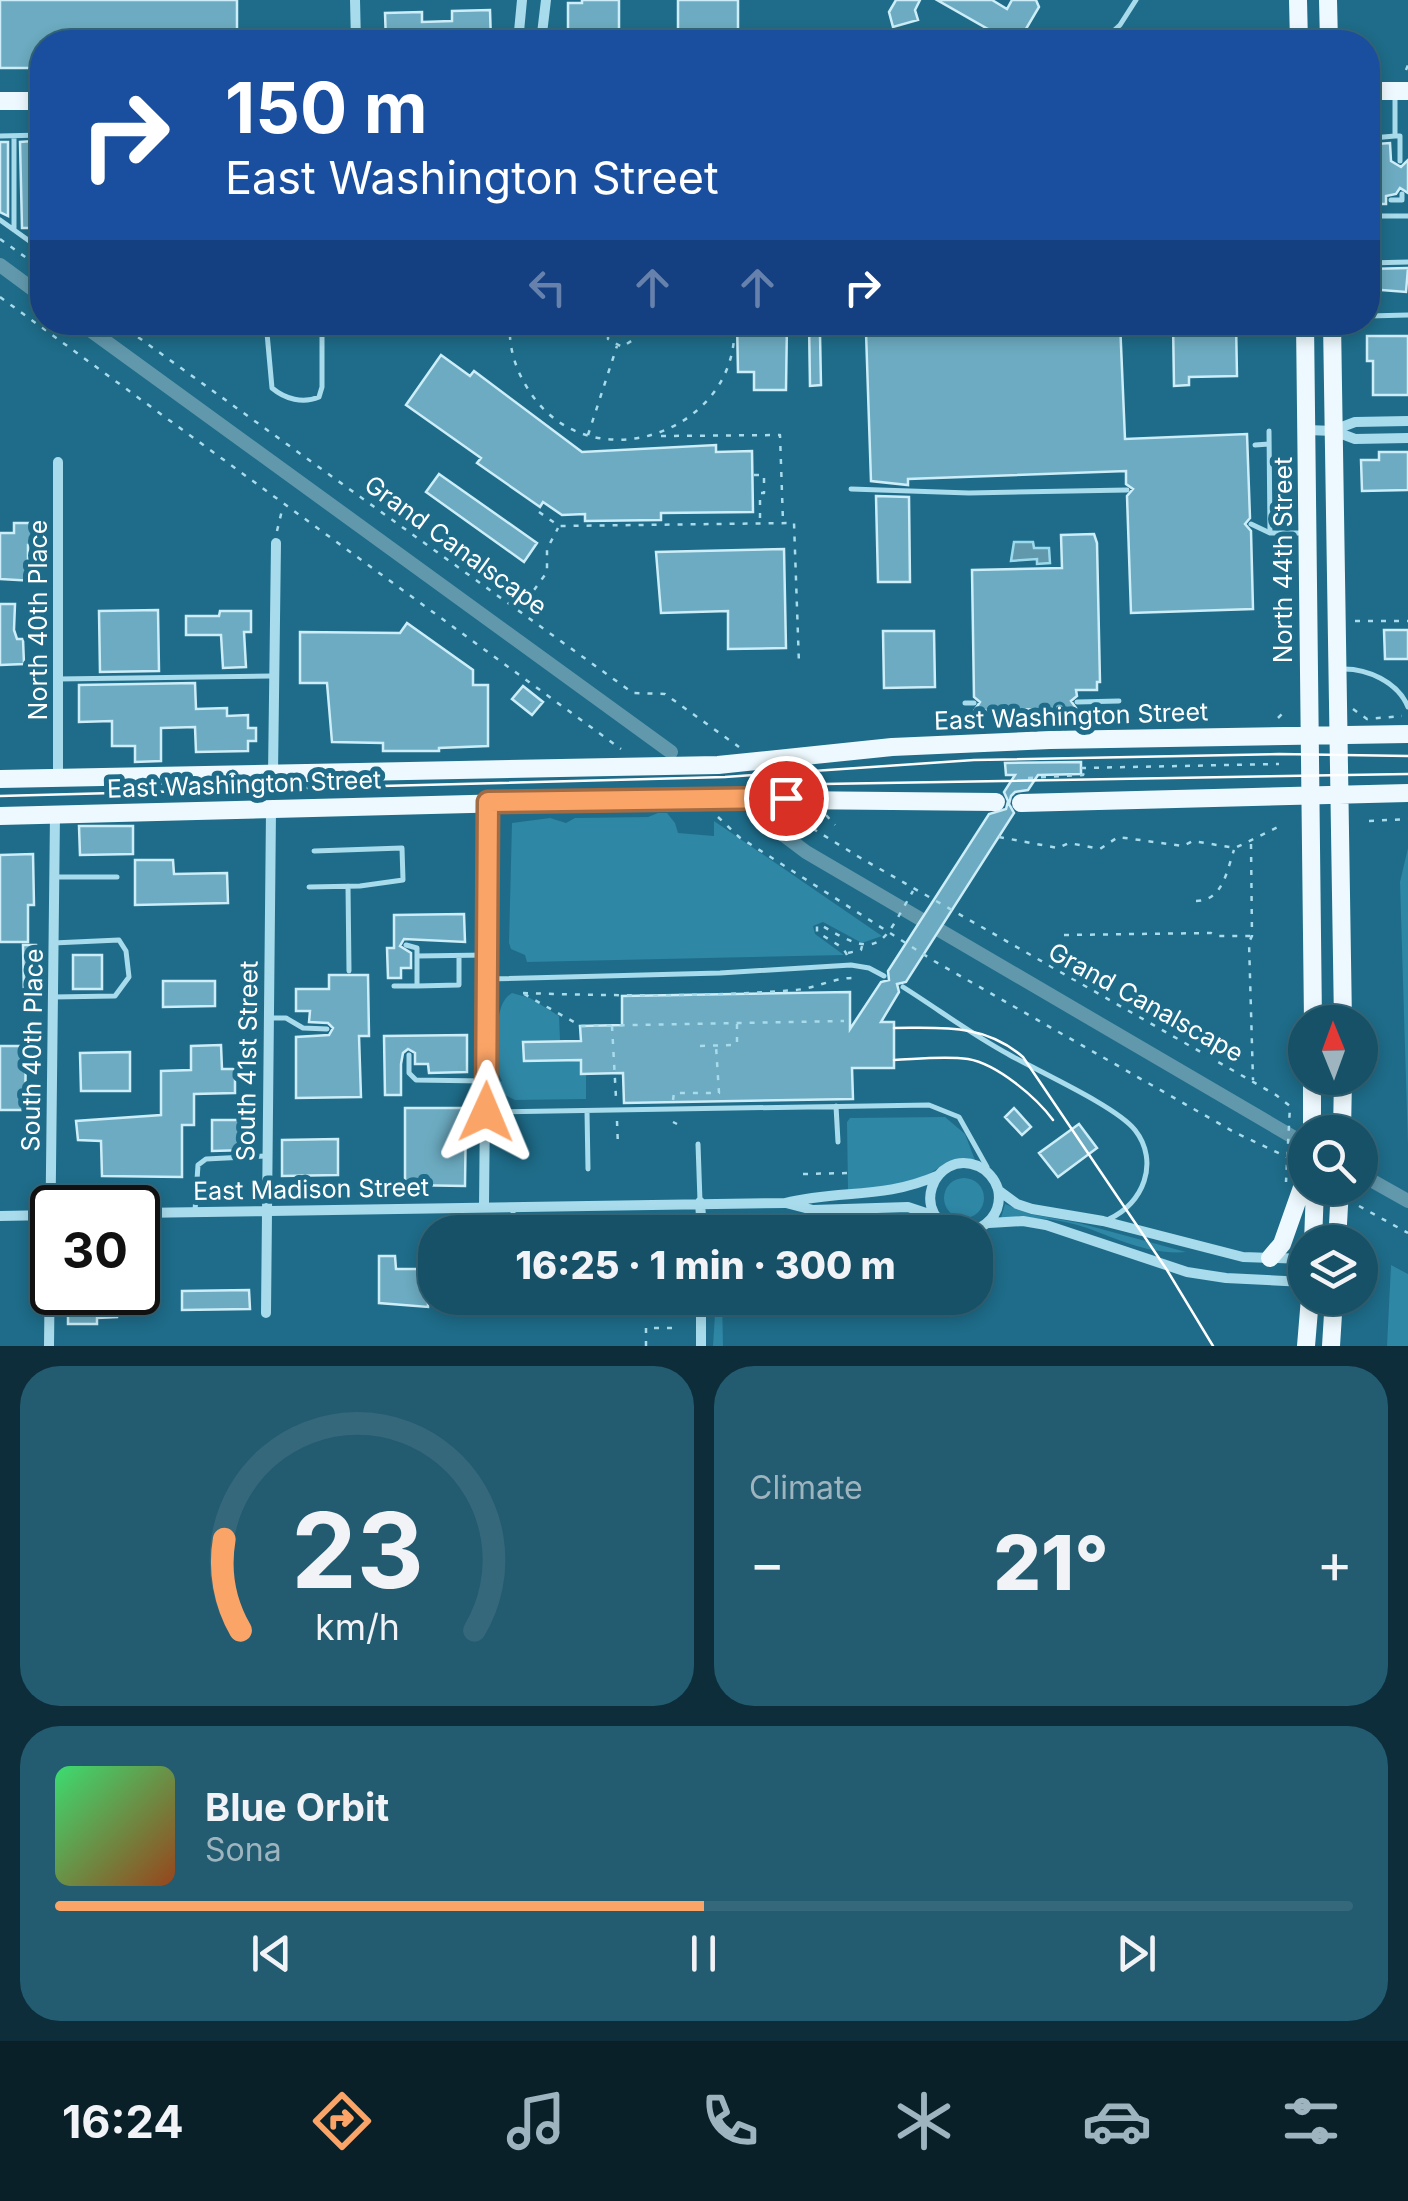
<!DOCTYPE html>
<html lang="en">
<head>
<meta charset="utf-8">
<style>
  :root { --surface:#165167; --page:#235b70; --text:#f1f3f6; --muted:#9eb5c0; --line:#35687b; --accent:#fba467 }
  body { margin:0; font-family:Inter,sans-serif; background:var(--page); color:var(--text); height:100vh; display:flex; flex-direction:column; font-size:38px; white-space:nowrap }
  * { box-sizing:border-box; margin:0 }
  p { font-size:32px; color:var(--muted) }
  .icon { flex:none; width:55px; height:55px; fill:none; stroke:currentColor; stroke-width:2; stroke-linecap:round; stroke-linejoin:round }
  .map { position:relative; height:1346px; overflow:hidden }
  .details { display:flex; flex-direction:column; gap:20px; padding:20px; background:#0c2d39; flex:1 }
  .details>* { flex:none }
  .guide { position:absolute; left:30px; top:30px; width:1350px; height:305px; border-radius:40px; box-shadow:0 5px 15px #0003,0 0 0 2px var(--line); background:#1a4fa0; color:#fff; overflow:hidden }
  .needle { width:65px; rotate:359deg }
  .fabs { position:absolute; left:1288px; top:1005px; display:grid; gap:20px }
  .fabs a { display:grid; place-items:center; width:90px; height:90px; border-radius:50%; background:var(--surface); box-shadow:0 5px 15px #0003,0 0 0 2px var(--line); font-size:50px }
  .speed { position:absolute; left:30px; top:1185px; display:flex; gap:20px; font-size:50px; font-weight:700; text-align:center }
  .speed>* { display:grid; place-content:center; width:130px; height:130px; border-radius:50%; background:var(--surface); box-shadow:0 5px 15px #0003,0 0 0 2px var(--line); line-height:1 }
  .speed .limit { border:5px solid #111; border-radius:15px; background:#fff; color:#111 }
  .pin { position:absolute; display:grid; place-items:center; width:85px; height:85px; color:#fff; margin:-42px; border:5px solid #fff; border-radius:50%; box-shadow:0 2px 10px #0007 }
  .me { position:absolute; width:110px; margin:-55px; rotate:1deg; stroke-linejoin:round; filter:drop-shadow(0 0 8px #0008) }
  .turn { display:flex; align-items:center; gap:35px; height:210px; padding:0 30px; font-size:45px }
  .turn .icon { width:130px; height:130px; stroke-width:2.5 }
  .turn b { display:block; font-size:70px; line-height:85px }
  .lanes { display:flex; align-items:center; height:95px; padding:0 30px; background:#0003; justify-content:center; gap:50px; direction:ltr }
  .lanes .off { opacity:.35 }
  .big { font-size:75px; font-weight:800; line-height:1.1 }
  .details .card { flex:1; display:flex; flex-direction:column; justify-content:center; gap:15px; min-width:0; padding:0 35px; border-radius:40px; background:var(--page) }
  .details .dial { align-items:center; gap:0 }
  .dial svg { height:260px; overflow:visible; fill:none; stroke:var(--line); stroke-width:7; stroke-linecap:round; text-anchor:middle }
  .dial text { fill:var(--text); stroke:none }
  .song { display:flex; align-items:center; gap:30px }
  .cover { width:120px; height:120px; border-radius:15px; background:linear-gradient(135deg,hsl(140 70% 55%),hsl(20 70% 35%)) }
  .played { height:10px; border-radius:5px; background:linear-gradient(90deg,var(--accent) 50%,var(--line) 50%) }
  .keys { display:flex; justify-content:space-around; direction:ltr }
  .heat { display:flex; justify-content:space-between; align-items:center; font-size:55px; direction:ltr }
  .details .tiles { flex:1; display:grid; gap:20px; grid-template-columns:1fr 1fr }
  .card:last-child { grid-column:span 2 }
  .trip { position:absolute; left:418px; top:1215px; width:575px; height:100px; border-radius:40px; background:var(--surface); box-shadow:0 5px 15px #0003,0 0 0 2px var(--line); font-weight:800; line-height:100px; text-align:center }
  .menu { display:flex; height:160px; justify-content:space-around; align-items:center; background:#092029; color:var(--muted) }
  .menu .icon { width:70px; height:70px }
  .menu .current { color:var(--accent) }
  .menu b { font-size:45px; color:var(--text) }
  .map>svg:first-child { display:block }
  .green { fill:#2e87a5 }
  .water { fill:#6298ac; stroke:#9bdaed; stroke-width:2.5 }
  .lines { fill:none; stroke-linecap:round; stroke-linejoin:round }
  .canal { stroke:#6298ac; stroke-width:14 }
  .building { fill:#6cabc1; stroke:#cdeef8; stroke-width:2.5 }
  .path { stroke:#a8dbeb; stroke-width:2.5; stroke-dasharray:5 8; stroke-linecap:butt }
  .service { stroke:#a8dbeb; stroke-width:5 }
  .minor { stroke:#a8dbeb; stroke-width:10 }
  .primary { stroke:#edf9fe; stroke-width:18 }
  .tram { stroke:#fff; stroke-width:2.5 }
  .route-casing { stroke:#a36b43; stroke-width:25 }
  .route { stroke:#fba467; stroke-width:18 }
  .labels { text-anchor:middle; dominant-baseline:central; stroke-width:10; stroke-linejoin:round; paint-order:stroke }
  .street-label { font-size:25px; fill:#fff; stroke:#1e6c89 }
</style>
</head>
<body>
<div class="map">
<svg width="1408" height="1346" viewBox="0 0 1408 1346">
  <rect width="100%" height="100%" fill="#1e6c89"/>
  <path class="green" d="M658,813H667L675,823L678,833L714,836V821L882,936L862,943L823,922L813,926L815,934L844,955L527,962L525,955L511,949L509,943L512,823L550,818L566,823L575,818L648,817Z
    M1408,848V1146L1400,882Z
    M512,993L530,998L559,1016L560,1040L523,1041V1061H580L581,1074L586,1075V1099L515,1100L503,1094L499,1082L502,1081L499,1074C499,1051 491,1005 512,993Z
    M945,1117L965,1134L975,1160C944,1158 939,1171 914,1181C893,1190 870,1189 848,1190L847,1122L850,1118Z
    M944 1198a20 20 0 1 1 40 0a20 20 0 1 1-40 0Z
    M1005,1204L1030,1214L1079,1223L1186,1252C1150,1255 1120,1240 1087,1228C1058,1218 1031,1217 1001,1218Z
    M1391,1265L1408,1274V1346H1387Z
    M716,1298H722L723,1346H713Z"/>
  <path class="water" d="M1014,542H1033L1034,548H1049L1050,563L1037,564V559L1011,561Z"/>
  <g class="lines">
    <path class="canal" d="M0,265L42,296
      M79,322L671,752
      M753,812L806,852L1305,1144
      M1360,1174L1408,1201"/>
  </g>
  <path class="building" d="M0,0H237V42L42,41V68H0Z
    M582,0H619V42H568V3H582Z
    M678,0H738V31H678Z
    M896,0H920L915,10L918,20L893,27L889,12Z
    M937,0H992L1007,9L1012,0H1036L1039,7L1023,34L1012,35L988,29Z
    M490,10L491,42H386L385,13L422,12V22L452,21V11Z
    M33,141V228H22L20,142Z
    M0,142H8V216L0,212Z
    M1390,143L1391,161L1401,167L1408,160V193L1400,188L1396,194L1386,196V204H1380V197L1374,193L1380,186L1374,177L1380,170L1374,160L1380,154L1373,147L1376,144Z
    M1408,268L1406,292L1369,289V269Z
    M737,322H787L786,390H754V372H738Z
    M809,322H1097L1105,330L1110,322H1120L1125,439L1247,434L1250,518L1245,524L1251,531L1253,609L1131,613L1127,496L1133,489L1126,484V471L908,479V485L871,481L866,332L820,334L821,385L810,386Z
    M1173,322H1236L1237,376L1189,377V385L1174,386Z
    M1367,336H1408V395H1373V361H1367Z
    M441,355L470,376L474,371L582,452L716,445V452L752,451L753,512L661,513V520L585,521V514L562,515L543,502L540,507L477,463L481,458L406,405Z
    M1379,452H1408V490L1362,491L1361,460H1379Z
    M439,474L537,543L524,562L426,492Z
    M876,496L909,497L910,582H878Z
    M14,523H35V545H28V568H34V581L0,579V533H14Z
    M1094,534L1097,543L1100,682H1097V690H1076L1077,696L1071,701L1076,708L974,711L980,702L974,697L972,570L1062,568L1061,535Z
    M784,549L786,648L728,649V611L661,613L656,552Z
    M0,604H15L14,630L17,639H23L24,664L0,665Z
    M158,610L159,671L100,672L99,611Z
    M220,611H251V632H244L246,667L223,668L221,635H186V616H219Z
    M407,623L473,670V685H488V746L439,748V751H383V743L332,742L327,683H300V632L400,633Z
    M1384,630H1408V659H1385Z
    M883,631H934L935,687L884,688Z
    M195,683L196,709L227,708V716L248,715V728H256V741H248V751L196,752L195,727L161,728V761L135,762V746H112V721L79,722V685Z
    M523,686L543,702L532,715L512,699Z
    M1081,762V774L1038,775L1028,790L1015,792L1011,796L1009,804L1014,813L906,982L897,984L899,992L881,1022H894V1068H852L853,1099L624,1103L623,1073L581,1074V1060L524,1061L523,1042L581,1041L580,1026L622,1025V996L850,992V1029L881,982L889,980L888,971L989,814L1006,809L1008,801L1004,792L1015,775H1006L1005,763Z
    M79,826H133V854L80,855Z
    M33,854L34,905H28V942H0V855Z
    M135,860H173L174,874L227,873L228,903L135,905Z
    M464,914L465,942L404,939L400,946L411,953V968H401V978H388L387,948H394V915Z
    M23,945H36L37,998H24Z
    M73,955H102V989H73Z
    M329,975H368L369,1036H359L361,1097L296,1098V1037L329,1035L333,1028L328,1023L309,1022L310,1011H296V989H329Z
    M163,981H215V1006L163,1007Z
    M467,1035V1072L429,1073L428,1064H415V1053L408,1049L403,1053L401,1064V1095H385L384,1036Z
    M221,1045L222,1069H235V1093L194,1094V1125H182V1177L102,1176L101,1141L78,1140L76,1121L161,1115V1071L191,1070V1046Z
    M0,1046H26L25,1110H0Z
    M130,1052V1091H81L80,1053Z
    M405,1108H466L465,1186L405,1185Z
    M1014,1108L1031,1127L1022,1135L1005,1117Z
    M212,1120H247V1150L212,1151Z
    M1079,1124L1097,1148L1058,1177L1039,1153Z
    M338,1139V1175L282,1176V1140Z
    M379,1256H395L396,1269H428V1307L379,1303Z
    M249,1290L250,1309L182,1310V1291Z
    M68,1292H117V1317L97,1318V1324H68Z"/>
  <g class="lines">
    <path class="path" d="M1406,70L1408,65
      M0,239L42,269
      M0,297L621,749
      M117,322L633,693L665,694L739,747
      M510,322C508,349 517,374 532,395C594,484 742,430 734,322
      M608,322V339L622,347L636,338L635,322
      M588,435L617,346
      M661,436L780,435L783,522
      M754,475H764V493H760V522
      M539,512L559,526L794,523L799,664
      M277,531L283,506
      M534,590L547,572V549L558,528
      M1355,621H1408
      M1353,709L1367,719L1402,716
      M1278,718L1286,710
      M1081,768L1279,764
      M1028,778L1083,775L1085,770
      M826,815L835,825
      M808,816L815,830L859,857L1276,1095L1290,1106L1286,1182
      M718,817L739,837L934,961L1234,1132L1287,1157
      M1369,821L1408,819
      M999,837L1058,848L1069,843L1100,849L1118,837L1183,846L1193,841L1235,848L1282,825
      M1251,844L1252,936L1249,942L1253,1080
      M1196,901C1223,901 1227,870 1234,850
      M1064,935L1211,933L1217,936H1251
      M848,953L861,950L862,946
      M847,955L843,948L817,932V926L821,925C881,962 882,944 913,891
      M523,993C613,996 706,997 796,990C817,988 835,977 856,978L855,975
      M524,994L581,1026L844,1021
      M737,1024V1049
      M612,1026L616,1098
      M700,1046L733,1045
      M673,1100L674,1093H719L716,1046
      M617,1121L618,1146
      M673,1122L677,1124
      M803,1174L849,1173
      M1359,1206L1408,1233
      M646,1346V1328H678"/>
    <path class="service" d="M1109,35L1120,25L1136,0
      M39,135V248
      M0,136L42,135
      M14,136V230
      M1395,136H1400V161
      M1368,144L1372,138L1395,136V94
      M1368,155L1374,154
      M1368,171H1374
      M1368,187H1374
      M1391,200H1402V194
      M1368,201L1375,200
      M1368,216H1408
      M0,220L42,250
      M1368,263L1408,262
      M1368,316L1408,315
      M145,322H147
      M266,322L272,388C285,399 303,404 319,397L322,387V322
      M1103,322L1104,324
      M1269,431L1270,533H1305
      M1255,445L1269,444
      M851,489L969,493L1127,490
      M1251,524L1270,533
      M1341,669C1367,668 1398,682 1408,707
      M58,679L271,676
      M1077,702L1119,701
      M965,703H974
      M55,877H117
      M348,886L349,971
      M309,887L360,886L403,880L402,848L314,851
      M406,945L417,948V956
      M459,956V985L417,986V956L487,955
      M486,979L720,973L851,965L869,968L884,976
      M394,986H417
      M903,987C938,1009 971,1034 1008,1054C1037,1071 1116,1106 1135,1130C1160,1162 1143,1204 1109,1219
      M53,997L115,996L129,977L126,951L119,940L53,943
      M271,1018H286L303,1028L327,1029
      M409,1055V1073L416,1080L483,1081
      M836,1106L838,1142
      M587,1111L588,1169
      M486,1112L929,1105L959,1117L987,1167
      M698,1144L700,1201
      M513,1206V1232
      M195,1211L198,1165L206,1159L266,1156"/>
    <path class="minor" d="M355,0L356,42
      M518,42L522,0
      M541,42L546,0
      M1307,430L1334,431L1355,439L1408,438
      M1334,430L1355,422L1408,421
      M273,774L276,543
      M58,778V462
      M998,1190L1017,1204L1032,1209L1103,1221L1243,1257L1305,1259
      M700,1202L702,1232
      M786,1203L813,1210L908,1207L935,1216
      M484,1205L488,802
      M138,1213L785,1203C842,1189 882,1200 939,1175
      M0,1216L52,1215
      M989,1223L1023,1221L1046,1225L1187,1272L1226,1278L1305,1282
      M961,1232C906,1219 933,1148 978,1166C987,1170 995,1179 998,1189C1003,1213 986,1230 964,1232
      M266,1313L271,810
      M49,1346L55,814
      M701,1346V1298"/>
    <path class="primary" d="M1298,0L1299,42
      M1328,0L1329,42
      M1368,91H1408
      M0,101H42
      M1305,322L1313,1022
      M1332,322L1343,1022
      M0,779L718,765L892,747L1050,740L1408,734
      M1021,803L1408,793
      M0,816L669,799L996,802
      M1312,1132V1078
      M1342,1132L1343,1078
      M1313,1242L1315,1188
      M1337,1242L1340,1188
      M1270,1258L1282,1244L1305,1179
      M1306,1346L1310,1298
      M1331,1346L1334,1298"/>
    <path class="tram" d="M823,784L1408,774
      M0,796L725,777L974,760L1279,754L1408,756
      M894,1028C941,1028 984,1023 1023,1057L1167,1270L1213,1346
      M894,1060C918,1059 944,1056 968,1059C997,1064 1036,1097 1053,1120"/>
  </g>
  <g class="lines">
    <g class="route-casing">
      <path id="route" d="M486,1112L488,802L786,798"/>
    </g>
    <use href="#route" class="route"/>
  </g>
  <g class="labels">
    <g class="street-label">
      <text transform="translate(456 545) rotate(36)">Grand Canalscape</text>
      <text transform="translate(1283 560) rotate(-90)">North 44th Street</text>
      <text transform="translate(38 620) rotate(-90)">North 40th Place</text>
      <text transform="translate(1071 716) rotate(-2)">East Washington Street</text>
      <text transform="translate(244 784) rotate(-2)">East Washington Street</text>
      <text transform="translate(1146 1002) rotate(29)">Grand Canalscape</text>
      <text transform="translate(32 1050) rotate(-89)">South 40th Place</text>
      <text transform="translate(247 1061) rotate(-89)">South 41st Street</text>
      <text transform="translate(311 1189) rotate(-1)">East Madison Street</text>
    </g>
  </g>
</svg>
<div class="fabs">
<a><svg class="needle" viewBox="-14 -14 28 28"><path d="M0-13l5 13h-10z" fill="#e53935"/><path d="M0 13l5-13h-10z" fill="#9eb5c0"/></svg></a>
<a><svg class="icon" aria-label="search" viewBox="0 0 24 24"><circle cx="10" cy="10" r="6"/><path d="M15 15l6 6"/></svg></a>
<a><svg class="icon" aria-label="layers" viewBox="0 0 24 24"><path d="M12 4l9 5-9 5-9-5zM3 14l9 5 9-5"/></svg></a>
</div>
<div class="speed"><div class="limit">30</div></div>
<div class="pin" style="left:786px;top:798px;background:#d93025"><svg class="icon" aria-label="arrive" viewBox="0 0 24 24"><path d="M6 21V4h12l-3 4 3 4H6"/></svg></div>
<svg class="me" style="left:486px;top:1112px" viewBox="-20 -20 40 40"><path d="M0-17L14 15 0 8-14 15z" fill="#fba467" stroke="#fff" stroke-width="4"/></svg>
<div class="trip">16:25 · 1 min · 300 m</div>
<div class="guide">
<div class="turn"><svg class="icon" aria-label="right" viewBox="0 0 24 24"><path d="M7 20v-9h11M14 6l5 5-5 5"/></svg><div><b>150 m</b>East Washington Street</div></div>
<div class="lanes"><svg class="icon off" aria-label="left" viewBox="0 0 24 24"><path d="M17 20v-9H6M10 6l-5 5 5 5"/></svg><svg class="icon off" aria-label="ahead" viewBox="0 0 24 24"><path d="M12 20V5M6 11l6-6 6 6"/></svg><svg class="icon off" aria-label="ahead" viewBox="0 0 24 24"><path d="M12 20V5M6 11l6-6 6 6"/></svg><svg class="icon" aria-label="right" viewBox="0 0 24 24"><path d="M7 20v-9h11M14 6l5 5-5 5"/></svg></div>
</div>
</div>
<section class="details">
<div class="tiles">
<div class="card dial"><svg viewBox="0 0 100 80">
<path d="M14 69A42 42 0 1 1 86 69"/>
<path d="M14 69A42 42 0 0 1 9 41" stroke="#fba467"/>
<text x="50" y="56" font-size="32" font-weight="700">23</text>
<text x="50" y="72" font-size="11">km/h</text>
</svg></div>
<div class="card"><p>Climate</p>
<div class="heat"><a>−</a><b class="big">21°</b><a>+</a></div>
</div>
<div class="card">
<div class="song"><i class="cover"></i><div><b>Blue Orbit</b><p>Sona</p></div></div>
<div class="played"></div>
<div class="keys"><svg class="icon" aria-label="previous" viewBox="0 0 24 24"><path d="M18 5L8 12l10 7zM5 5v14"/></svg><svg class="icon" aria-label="pause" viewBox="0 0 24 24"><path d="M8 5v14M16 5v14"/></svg><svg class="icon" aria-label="next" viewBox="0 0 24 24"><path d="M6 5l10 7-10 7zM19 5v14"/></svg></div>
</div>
</div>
</section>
<nav class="menu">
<b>16:24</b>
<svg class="icon current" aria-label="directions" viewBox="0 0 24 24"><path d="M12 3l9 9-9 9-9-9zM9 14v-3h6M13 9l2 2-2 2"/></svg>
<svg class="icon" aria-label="music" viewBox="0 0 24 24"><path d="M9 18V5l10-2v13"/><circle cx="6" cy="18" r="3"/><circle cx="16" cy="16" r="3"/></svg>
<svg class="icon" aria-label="phone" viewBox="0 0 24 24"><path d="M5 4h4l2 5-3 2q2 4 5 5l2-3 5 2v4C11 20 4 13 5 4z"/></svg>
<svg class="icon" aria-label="climate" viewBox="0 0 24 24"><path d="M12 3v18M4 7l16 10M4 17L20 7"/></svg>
<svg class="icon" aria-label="car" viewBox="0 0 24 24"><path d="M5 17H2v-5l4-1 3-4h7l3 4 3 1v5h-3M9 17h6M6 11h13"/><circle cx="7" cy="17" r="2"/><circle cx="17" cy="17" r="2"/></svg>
<svg class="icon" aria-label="filters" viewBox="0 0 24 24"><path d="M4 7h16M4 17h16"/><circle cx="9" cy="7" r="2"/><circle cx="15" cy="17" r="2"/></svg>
</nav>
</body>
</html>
